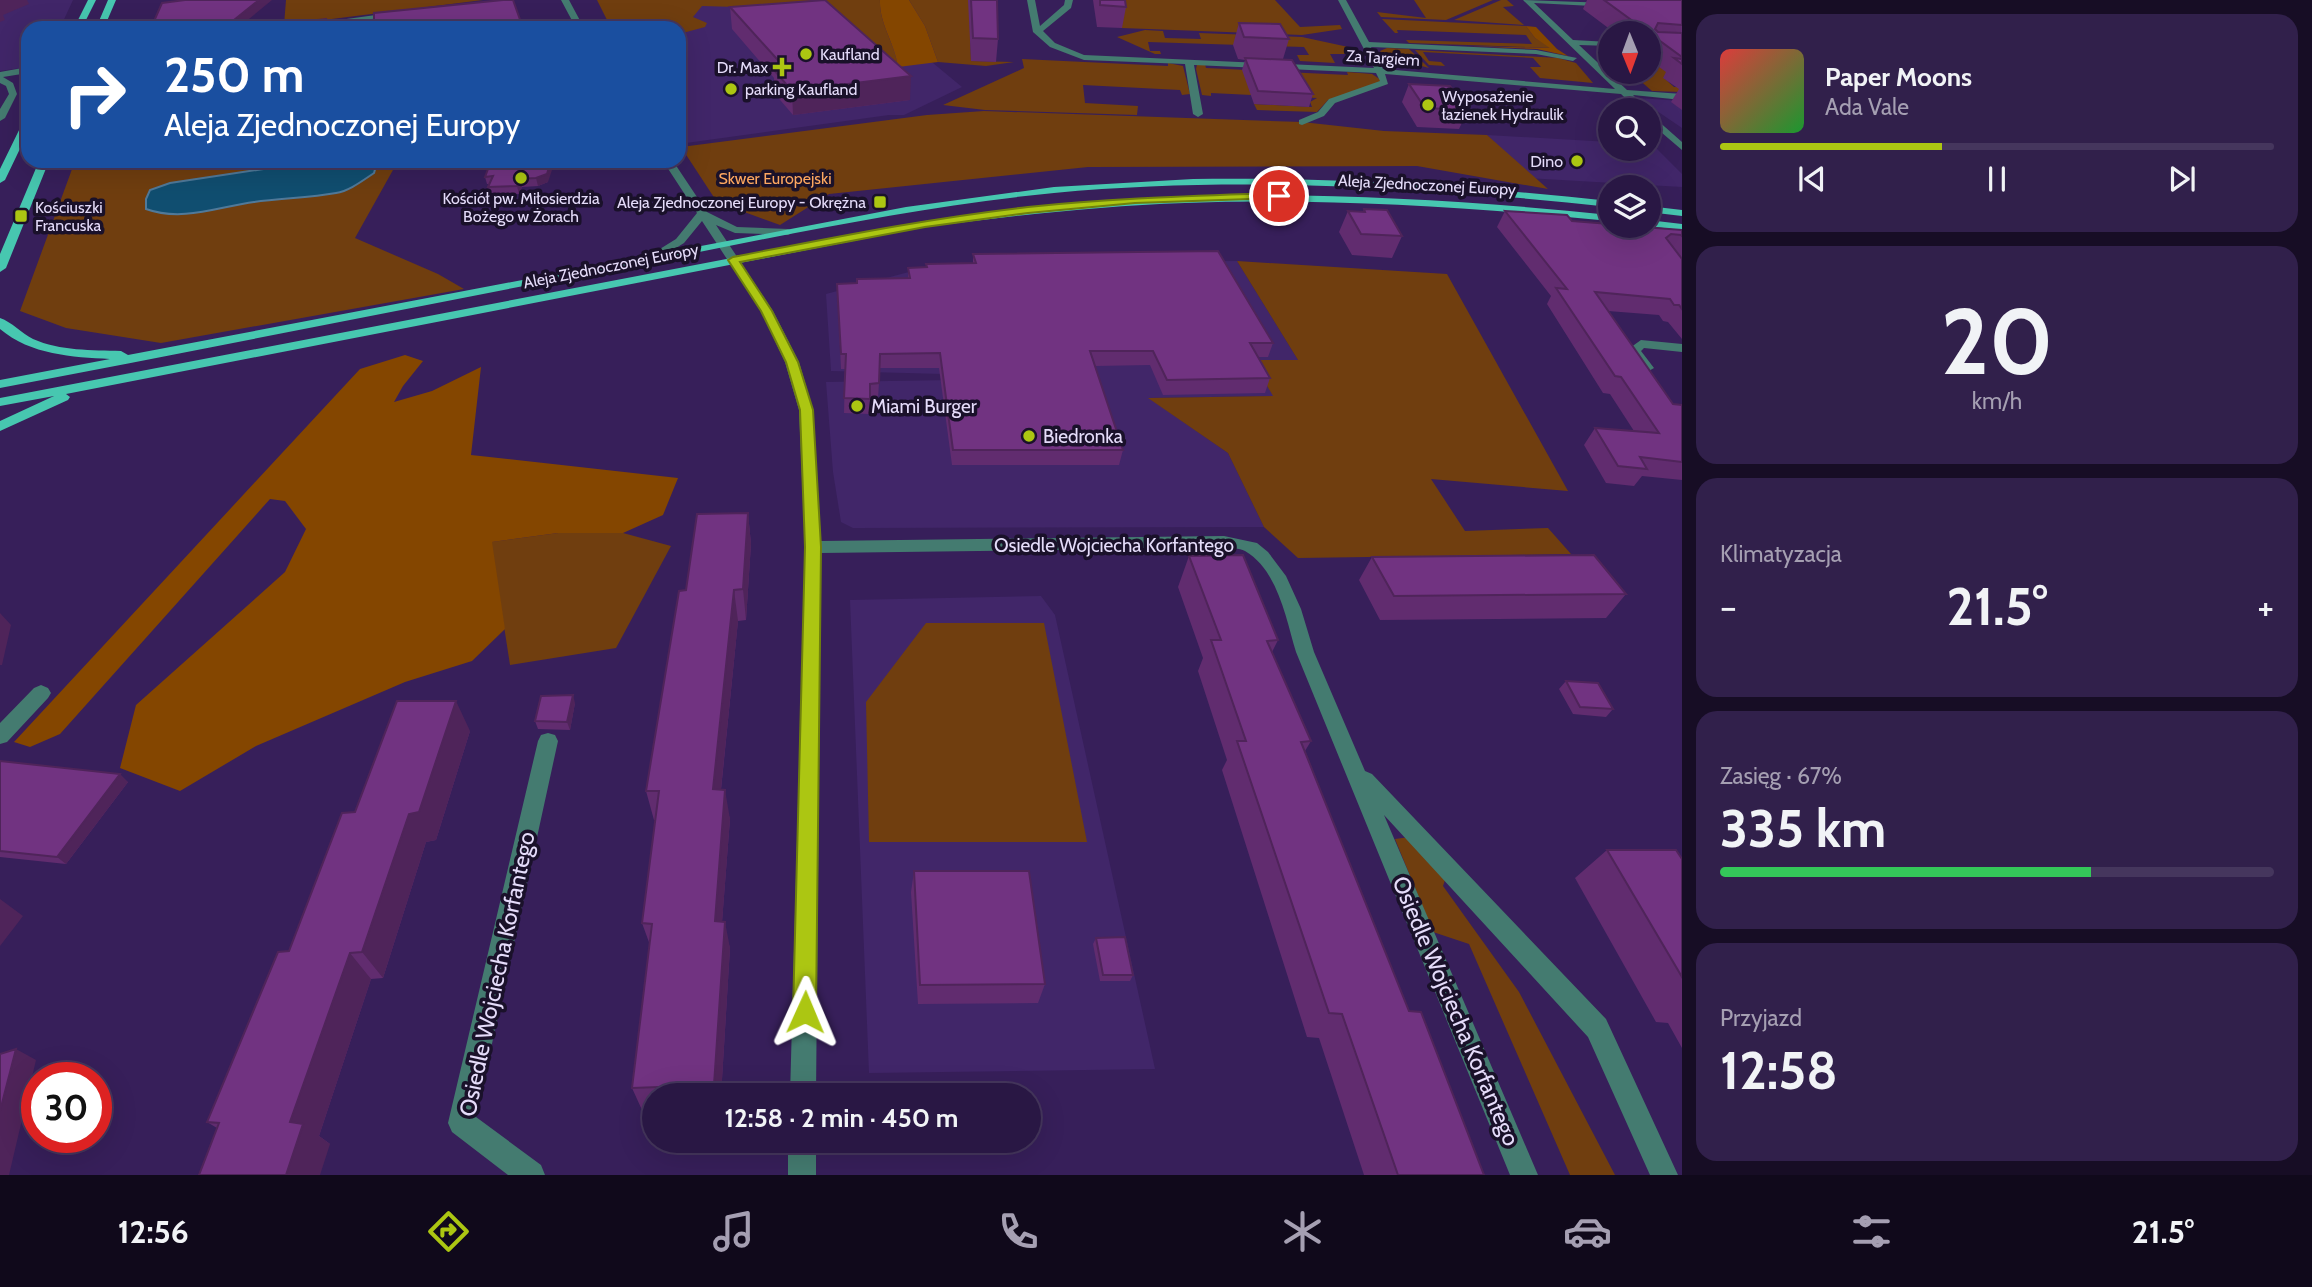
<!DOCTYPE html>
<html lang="pl">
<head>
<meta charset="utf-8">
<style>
  :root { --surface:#291744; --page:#31204b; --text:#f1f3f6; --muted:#a59fb2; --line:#45365d; --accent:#acc612 }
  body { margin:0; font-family:Cabin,sans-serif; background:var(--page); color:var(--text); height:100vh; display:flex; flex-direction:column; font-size:26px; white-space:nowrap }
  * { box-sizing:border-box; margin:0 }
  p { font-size:23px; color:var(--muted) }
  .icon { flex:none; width:38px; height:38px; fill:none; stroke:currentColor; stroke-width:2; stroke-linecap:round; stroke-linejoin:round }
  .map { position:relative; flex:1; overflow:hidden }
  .details { display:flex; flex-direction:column; gap:14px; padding:14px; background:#170d25; width:630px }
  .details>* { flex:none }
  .banner { position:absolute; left:21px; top:21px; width:665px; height:147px; border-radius:21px; box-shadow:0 7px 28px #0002,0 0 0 2px var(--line); background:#1a4fa0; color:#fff; overflow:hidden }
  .needle { width:46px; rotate:179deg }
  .buttons { position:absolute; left:1598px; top:21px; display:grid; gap:14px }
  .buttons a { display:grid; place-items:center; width:63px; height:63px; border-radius:50%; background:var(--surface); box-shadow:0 7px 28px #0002,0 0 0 2px var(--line); font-size:35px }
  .speed { position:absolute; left:21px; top:1062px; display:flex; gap:14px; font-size:35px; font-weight:700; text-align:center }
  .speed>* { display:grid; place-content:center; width:91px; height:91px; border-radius:50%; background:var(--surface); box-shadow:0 7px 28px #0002,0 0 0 2px var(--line); line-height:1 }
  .speed .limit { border:10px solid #d22; background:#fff; color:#111 }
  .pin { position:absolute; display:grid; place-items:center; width:60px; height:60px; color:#fff; margin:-30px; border:4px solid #fff; border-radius:50%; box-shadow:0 2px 7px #0007 }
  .me { position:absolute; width:77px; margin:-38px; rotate:1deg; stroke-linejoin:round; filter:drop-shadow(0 0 5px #0008) }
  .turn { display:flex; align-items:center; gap:24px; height:147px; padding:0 28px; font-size:32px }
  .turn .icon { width:91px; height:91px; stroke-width:2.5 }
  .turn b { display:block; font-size:49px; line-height:60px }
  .big { font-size:52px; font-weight:700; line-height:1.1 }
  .details .card { flex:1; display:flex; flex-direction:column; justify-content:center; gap:10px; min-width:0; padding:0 24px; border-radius:21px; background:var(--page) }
  .details .dial { align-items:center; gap:0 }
  .dial b { font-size:91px; line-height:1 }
  .song { display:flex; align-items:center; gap:21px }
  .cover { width:84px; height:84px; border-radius:10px; background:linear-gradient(135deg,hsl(0 70% 55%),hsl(130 70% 35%)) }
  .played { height:7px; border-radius:4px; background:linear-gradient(90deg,var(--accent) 40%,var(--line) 40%) }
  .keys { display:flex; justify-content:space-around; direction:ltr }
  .heat { display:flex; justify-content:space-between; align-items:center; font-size:38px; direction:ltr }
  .charge { height:10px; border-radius:5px; background:linear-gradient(90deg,#34c759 67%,var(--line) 0) }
  .trip { position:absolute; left:642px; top:1083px; width:399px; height:70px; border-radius:35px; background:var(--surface); box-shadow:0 7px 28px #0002,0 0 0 2px var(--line); font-weight:700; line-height:70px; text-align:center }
  .tab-bar { display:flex; height:112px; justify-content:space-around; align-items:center; background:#10091b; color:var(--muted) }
  .tab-bar .icon { width:49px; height:49px }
  .tab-bar .on { color:var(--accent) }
  .tab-bar b { font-size:32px; color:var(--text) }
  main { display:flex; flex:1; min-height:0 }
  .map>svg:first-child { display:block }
  .built { fill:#412669 }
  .green { fill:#703e0f }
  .forest { fill:#844600 }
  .water { fill:#104e70; stroke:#507999; stroke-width:2 }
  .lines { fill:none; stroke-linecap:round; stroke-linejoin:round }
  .minor { fill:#447b70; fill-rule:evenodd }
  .major { fill:#47c7b0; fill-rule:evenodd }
  .wall { fill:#612c6f }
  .shaded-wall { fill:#4f245a }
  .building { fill:#713381; stroke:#4f245a; stroke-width:2 }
  .route { fill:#acc612; stroke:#70810c; stroke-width:2 }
  .poi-dot { fill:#acc612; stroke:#1a112a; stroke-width:2.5 }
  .labels { text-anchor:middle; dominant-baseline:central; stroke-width:7; stroke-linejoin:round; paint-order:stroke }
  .far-poi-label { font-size:16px; fill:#e5dcfa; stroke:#1a112a; text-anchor:start }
  .far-street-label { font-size:16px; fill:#e5dcfa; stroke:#1a112a }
  .far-park-label { font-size:16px; fill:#fda760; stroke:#1a112a }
  .poi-label { font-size:19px; fill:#e5dcfa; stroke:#1a112a; text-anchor:start }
  .street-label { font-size:19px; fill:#e5dcfa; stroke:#1a112a }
  .near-street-label { font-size:23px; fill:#e5dcfa; stroke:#1a112a }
</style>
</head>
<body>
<main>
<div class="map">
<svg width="1682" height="1175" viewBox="0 0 1682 1175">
  <rect width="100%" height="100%" fill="#371f5a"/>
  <path class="built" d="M0,0H73L60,28H28V67L0,71Z
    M700,0L801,3L933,63L962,87L904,115H889L686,143L679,130V28Z
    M1638,98L1682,101V128Z
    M1487,135L1610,142V149H1648L1649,144H1652L1682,174V187L1527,178Z
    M1237,261L1298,360L1274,396L1149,398L1228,453L1264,527L853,528L841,522L833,472L826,382L1092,378L831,371L826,294L939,264Z
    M1041,596L1055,615L1155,1069L869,1073L850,600Z"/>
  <path class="green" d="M286,0H483L284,25Z
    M597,0H880C879,24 895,43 898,67L769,8L702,6L693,17L707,23L705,27L679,34V28H611Z
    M909,0H969L971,61L1014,62L986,66L938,62L925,26Z
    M1117,0H1275L1300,27L1340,25L1342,29L1302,35L1122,28Z
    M1414,0H1493L1446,20L1381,17L1377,12L1426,18Z
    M1501,0H1507L1514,6L1503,7L1524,25L1454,20Z
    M1382,19L1526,26L1535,38L1552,48L1409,43L1406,40L1532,44L1526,35L1397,30L1398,33H1395Z
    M1145,30L1163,31L1165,38L1201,39L1199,33L1302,37L1353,48L1357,54H1330L1335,63L1300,61L1297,55H1309L1304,47L1148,42L1150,51H1160L1161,54H1155L1117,37Z
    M1387,48L1409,49L1429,68L1384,56L1380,51Z
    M1649,48L1681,55L1664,78L1674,87H1680L1682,92L1652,91L1630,72H1648Z
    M1415,50L1558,58L1576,63L1593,83L1540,78L1530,67H1541L1533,58L1423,52L1429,61L1441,62L1445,66L1429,65Z
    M1022,59L1168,66V63L1183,66L1190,94L1182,95L1180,90L1083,85L1085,103L1138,106L1137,115L985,110L943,105L1024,68Z
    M1205,64L1206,68L1348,75L1347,72L1372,74L1381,80L1377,84L1328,100L1317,112L1257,110L1254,104L1312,107L1310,102L1317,98L1211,93V96L1202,95L1196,69L1197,65Z
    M984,111L1302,122L1384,131L1487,135L1548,189L1417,166L1088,167L829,194L780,225L717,202L681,147L927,115Z
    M75,161H398L355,238L438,274L464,289L161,343L66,328L20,311Z
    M1237,261L1447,274L1568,491L1431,479L1465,531L1548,528L1571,554L1298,558L1264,527L1228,453L1148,398L1273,396L1252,360H1298Z
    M558,533H623L671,546L616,648L510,665L491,542Z
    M926,623H1044L1087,842H869L866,702Z
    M1410,837L1446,877L1443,886L1519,992L1615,1175H1570L1469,944L1433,932L1395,839Z"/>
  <path class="forest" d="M880,0H909L925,26L938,62L898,67C895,43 879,24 880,0Z
    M1526,26L1536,27L1557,49L1568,56L1537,49L1467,46L1550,48L1535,38Z
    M405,355L423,361L403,386L394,402L432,391L481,367L471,455L678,478L663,515L623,533H558L492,542L505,629L472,661L405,682L256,746L180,791L120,768L136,705L285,572L306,529L285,501L270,499L60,734L30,747L14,742L360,369Z"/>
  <path class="water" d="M339,163L376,166L374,173C362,181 349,191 336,193C309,198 281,198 254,202C218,207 182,222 146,209V199L150,190L170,183L290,165Z"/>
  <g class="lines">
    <path class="minor" d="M561,0H569L584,28H576Z
      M1027,0H1035L1040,26L1064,5L1065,0H1073L1071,8L1043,31L1055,43L1084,55L1374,68L1338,0H1346L1369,42L1536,50L1577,58L1573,61L1536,54L1371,47L1383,69L1615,89L1523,0L1609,3L1612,7L1534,3L1573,40L1610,42V46L1579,45L1627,90L1682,94V100L1633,95L1648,110H1638L1621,94L1385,74L1388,84L1335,103L1324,116L1302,125L1299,124V120L1318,112L1329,99L1380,81L1376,73L1194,65L1203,114L1198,117L1193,114L1185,64L1084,60L1050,47L1033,32Z
      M398,12L395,16L303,28H280Z
      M28,67V73L3,77L13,83L17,94L5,118L0,121V109L9,94L6,86L0,83V72Z
      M1648,112L1682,142V150L1648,121Z
      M663,161H673L707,212L737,227L788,229L794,232L788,235L735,233L716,225L773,311L799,362L813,410L821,541L1224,536L1257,543L1268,552L1286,576L1301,609L1314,652L1365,771L1372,774L1606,1019L1678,1175H1650L1588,1037L1384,815L1538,1175H1510L1296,652C1286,619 1278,570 1245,551C1239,548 1231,548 1224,548L821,553L816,1096H790L805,547L799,410L785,362L761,311L702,221L684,243L657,260L647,257L676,239L697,213Z
      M1641,340L1682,344V352L1644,348L1641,351L1654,368L1647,372L1642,371L1627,350Z
      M41,685L48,688L51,693L48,698L7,742L0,744V723L34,688Z
      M548,733L555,735L558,741L476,1117L541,1165L545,1175H508L452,1132L448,1123L538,741L541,735Z
      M788,1141H816V1175H788Z"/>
    <path class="major" d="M88,0H96L82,28H74Z
      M108,0H116L104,28H96Z
      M28,119V132L5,180L0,183V169L23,122Z
      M39,161H49L6,268L0,272V254Z
      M1193,179C1333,177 1471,186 1610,201V207C1425,187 1240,176 1054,193C921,206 790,234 659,260C439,302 220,346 0,388V380L110,359C72,357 31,355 0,329V318C12,322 21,333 33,339C60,351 92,350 121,351L128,355L906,207L1054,187Z
      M1267,195C1382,196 1496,203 1610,215V221C1468,207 1327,198 1185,203C1098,206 1011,216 925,227L66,394L70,397L68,400L0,431V421L54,396L0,406V398L925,221L1098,201Z
      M1648,206L1682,210V216L1648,212Z
      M1648,220L1682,224V230L1646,226H1648Z"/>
  </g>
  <path class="wall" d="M968,0H997L998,39L996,62L971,61Z
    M1093,0H1125L1126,7L1122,28L1097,27Z
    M1587,0H1682V110L1671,102L1679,89L1663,78L1666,72L1648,59V33H1615L1583,9Z
    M730,7L910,100L793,115L775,94L774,78L732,29Z
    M1239,23L1289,39L1283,59L1313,94L1309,107L1254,104L1242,70L1245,60L1238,59L1233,45Z
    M1409,84L1468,110L1459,129L1417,127L1402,102Z
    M491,161L548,182L538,186L522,187L519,194L490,195L488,187L489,184H487L485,177Z
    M1364,209L1402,236L1392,258L1352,255L1339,232L1348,211L1363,212Z
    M1505,211L1572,221L1682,230V339L1668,322L1663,321L1659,315L1608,311L1673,404L1682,405V480L1642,476L1634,486L1606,483L1584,445L1595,428L1634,431L1610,394L1603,393L1547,304L1551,296L1497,227Z
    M973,254L1273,343L1268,357H1258L1270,378L1265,393L1163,395L1150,365L1095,366L1123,450L1119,465H952L939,368H880L878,398L870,399L869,414L844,413L845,369H841L837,284L857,283L908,278V268H926V264L973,263Z
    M748,513L751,544L746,620L738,621L721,790L730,819L722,922L730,948L721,1096H654V1109L642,1110L632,1088L650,945L642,923L655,820H654L646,791L686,590Z
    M1189,556L1278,640L1272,652L1311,741L1305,751L1409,1011L1484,1175H1364L1319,1038L1307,1037L1222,770L1227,760L1198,671L1203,658L1178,587Z
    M1372,557L1626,594L1606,618L1380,620L1359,580Z
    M1566,681L1613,709L1606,717L1573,714L1559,689Z
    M575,703L570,730L538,729L535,721Z
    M470,731L436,840L426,842L383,978L371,979L319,1136L330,1144L217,1128L207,1122L355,812Z
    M0,761L128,782L66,864L0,857Z
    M1607,850L1682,859V1048L1668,1023L1656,1022L1575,878Z
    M914,871L1045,984L1038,1003L918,1004L911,892Z
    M1096,938L1133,975L1130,981H1100L1093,944Z"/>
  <path class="shaded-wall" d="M0,0H27L29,4L3,15L5,20L0,22Z
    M259,0H272L238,28H224Z
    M911,76L910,100L793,115L792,91Z
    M551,161H555L548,182L538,186L536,178Z
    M520,179L522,187L519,194L517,186Z
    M748,513L751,544L746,620L743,589Z
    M734,590L738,621L718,818L713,789Z
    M0,613L11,625L2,665H0Z
    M573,695L575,703L570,730L567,722Z
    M456,701L470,731L436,840L426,842L383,978L362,952L409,814Z
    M120,774L128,782L66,864L57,857Z
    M725,790L730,819L720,948L715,921Z
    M0,899L23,916L0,946Z
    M725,922L730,948L721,1096H717L714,1085Z
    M350,953L371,979L319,1136L330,1144L320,1175H286L290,1122Z
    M16,1049L36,1060L9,1175H0V1111Z"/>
  <path class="building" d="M185,0H259L224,28H151L162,3Z
    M503,0H513L523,28H374V13Z
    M825,0L911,76L792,91L774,70L786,69L730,7Z
    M971,0H997L998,39L973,38Z
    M1100,0H1125L1126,7L1100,5Z
    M1604,0H1682V25L1658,23L1655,29L1658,32L1682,33V57Z
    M326,19V28H300V22Z
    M1239,23L1280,24L1289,39L1244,37Z
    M1245,58L1292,60L1313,94L1258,91Z
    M1674,58L1682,59V64Z
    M1409,84L1450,86L1468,110L1425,108Z
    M491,161H551L547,174L536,178L520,179L517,186L488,187L493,176L485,177Z
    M1364,209L1387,210L1402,236L1361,234L1348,211L1365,212Z
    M1505,211L1567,215L1572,221L1610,224V226H1630L1682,230V236L1681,235L1671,234L1666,238L1682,259V309L1679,305H1674L1670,299L1595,292L1673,404L1682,405V462L1640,457L1647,469L1618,466L1595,428L1659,433L1621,377L1615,376L1556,288L1567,289Z
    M1218,251L1273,343H1250L1270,378L1167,380L1153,351H1090L1123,450H953L940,353L880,354L879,383L870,384V399L844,398L846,354H841L837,284L857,283V279L910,278L908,268L927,267L926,264L976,263L973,254Z
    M748,513L743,589L734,590L713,789L725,790L715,921L725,922L714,1085L632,1088L652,924L642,923L659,791H646L679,591L686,590L697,514Z
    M1243,555L1278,640L1267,641L1311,741L1301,742L1409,1011L1421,1012L1484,1175H1398L1342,1014L1329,1013L1237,741H1246L1211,640H1221L1189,556Z
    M1594,555L1626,594L1394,596L1372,557Z
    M1566,681L1598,683L1613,709L1580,707Z
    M573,695L567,722L535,721L541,696Z
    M397,701H456L419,812L409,814L362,952L350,953L290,1122L303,1124L286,1175H199L219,1123L207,1122L278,952L289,951L342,813L355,812Z
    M0,761L120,774L57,857L0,851Z
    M1607,850H1676L1682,859V977Z
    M914,871H1029L1045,984L920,985Z
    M1125,937L1133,975H1103L1096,938Z
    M16,1049L0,1111V1054Z"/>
  <path class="route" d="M1279,193L1284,196L1283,198L1135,203L1028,213L925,227L740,262L772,311L798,362L813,410L821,547L816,1012L813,1020L805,1023L797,1020L793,1012L805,547L800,410L786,362L761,311L728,260L733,257C831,238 929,218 1028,207C1112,198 1195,196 1279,193Z"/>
  <g class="poi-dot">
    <circle cx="806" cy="54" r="7"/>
    <path d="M778.5 56.5h7v7h7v7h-7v7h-7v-7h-7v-7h7z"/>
    <circle cx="731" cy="89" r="7"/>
    <circle cx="1428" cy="105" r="7"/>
    <circle cx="1577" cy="161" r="7"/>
    <circle cx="521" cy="178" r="7"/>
    <rect x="873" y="195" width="14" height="14" rx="3.5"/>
    <rect x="14" y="209" width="14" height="14" rx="3.5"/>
    <circle cx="857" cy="406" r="7"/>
    <circle cx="1029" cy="436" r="7"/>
  </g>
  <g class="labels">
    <g class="far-poi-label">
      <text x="820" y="54">Kaufland</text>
      <text x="768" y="67" text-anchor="end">Dr. Max</text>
      <text x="745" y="89">parking Kaufland</text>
      <text x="1442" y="96">Wyposażenie<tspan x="1442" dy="18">łazienek Hydraulik</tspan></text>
      <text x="1563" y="161" text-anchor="end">Dino</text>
      <text x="521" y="198" text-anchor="middle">Kościół pw. Miłosierdzia<tspan x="521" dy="18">Bożego w Żorach</tspan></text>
      <text x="866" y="202" text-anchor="end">Aleja Zjednoczonej Europy - Okrężna</text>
      <text x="35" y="207">Kościuszki<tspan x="35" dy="18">Francuska</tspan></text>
    </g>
    <g class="far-street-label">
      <text transform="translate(1383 58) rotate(4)">Za Targiem</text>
      <text transform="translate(1427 185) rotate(3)">Aleja Zjednoczonej Europy</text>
      <text transform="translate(611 266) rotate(-11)">Aleja Zjednoczonej Europy</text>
    </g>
    <g class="far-park-label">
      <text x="775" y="178">Skwer Europejski</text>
    </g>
    <g class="poi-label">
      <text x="871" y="406">Miami Burger</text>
      <text x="1043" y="436">Biedronka</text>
    </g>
    <g class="street-label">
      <text x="1114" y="545">Osiedle Wojciecha Korfantego</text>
    </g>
    <g class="near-street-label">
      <text transform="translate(497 974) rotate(-78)">Osiedle Wojciecha Korfantego</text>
      <text transform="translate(1456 1011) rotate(67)">Osiedle Wojciecha Korfantego</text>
    </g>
  </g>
</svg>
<div class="buttons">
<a><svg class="needle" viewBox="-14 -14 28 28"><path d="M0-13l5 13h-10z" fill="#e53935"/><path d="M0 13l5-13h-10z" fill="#a59fb2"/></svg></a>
<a><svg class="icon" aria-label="search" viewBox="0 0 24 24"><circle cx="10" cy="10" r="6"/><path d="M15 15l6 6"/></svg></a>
<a><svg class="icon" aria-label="layers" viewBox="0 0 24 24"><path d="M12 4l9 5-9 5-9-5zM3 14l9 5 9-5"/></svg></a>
</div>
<div class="speed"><div class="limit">30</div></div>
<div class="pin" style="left:1279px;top:196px;background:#d93025"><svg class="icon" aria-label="arrive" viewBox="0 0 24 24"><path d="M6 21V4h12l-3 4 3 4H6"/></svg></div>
<svg class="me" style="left:805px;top:1012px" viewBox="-20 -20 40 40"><path d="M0-17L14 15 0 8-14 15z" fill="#acc612" stroke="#fff" stroke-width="4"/></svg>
<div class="trip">12:58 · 2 min · 450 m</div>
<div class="banner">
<div class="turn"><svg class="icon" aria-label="right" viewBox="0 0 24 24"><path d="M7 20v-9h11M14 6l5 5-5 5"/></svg><div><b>250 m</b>Aleja Zjednoczonej Europy</div></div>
</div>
</div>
<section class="details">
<div class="card">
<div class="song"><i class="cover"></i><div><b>Paper Moons</b><p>Ada Vale</p></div></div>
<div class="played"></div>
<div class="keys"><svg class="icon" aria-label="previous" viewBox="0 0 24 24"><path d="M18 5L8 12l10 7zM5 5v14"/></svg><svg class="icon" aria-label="pause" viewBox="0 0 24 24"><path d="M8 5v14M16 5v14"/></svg><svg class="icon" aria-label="next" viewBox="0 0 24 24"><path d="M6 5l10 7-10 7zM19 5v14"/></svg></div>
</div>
<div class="card dial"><b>20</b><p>km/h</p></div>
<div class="card"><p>Klimatyzacja</p>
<div class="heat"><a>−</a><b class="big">21.5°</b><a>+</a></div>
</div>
<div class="card"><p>Zasięg · 67%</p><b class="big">335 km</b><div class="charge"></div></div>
<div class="card"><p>Przyjazd</p><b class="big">12:58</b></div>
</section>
</main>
<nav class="tab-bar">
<b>12:56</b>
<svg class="icon on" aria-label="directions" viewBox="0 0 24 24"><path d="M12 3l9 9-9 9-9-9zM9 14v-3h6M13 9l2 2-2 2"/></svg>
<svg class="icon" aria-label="music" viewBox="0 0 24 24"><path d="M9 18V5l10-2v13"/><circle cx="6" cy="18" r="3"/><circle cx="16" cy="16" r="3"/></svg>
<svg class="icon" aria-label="phone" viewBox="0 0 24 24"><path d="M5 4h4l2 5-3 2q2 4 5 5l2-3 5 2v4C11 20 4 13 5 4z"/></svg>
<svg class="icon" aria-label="climate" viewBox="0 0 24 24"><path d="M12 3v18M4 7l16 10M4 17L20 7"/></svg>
<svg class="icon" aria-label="car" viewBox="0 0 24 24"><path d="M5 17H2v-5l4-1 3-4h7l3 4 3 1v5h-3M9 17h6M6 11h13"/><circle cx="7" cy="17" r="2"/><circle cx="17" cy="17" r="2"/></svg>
<svg class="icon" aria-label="filters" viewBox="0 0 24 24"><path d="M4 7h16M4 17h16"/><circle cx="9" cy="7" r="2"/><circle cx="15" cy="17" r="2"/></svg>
<b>21.5°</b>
</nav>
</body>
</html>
